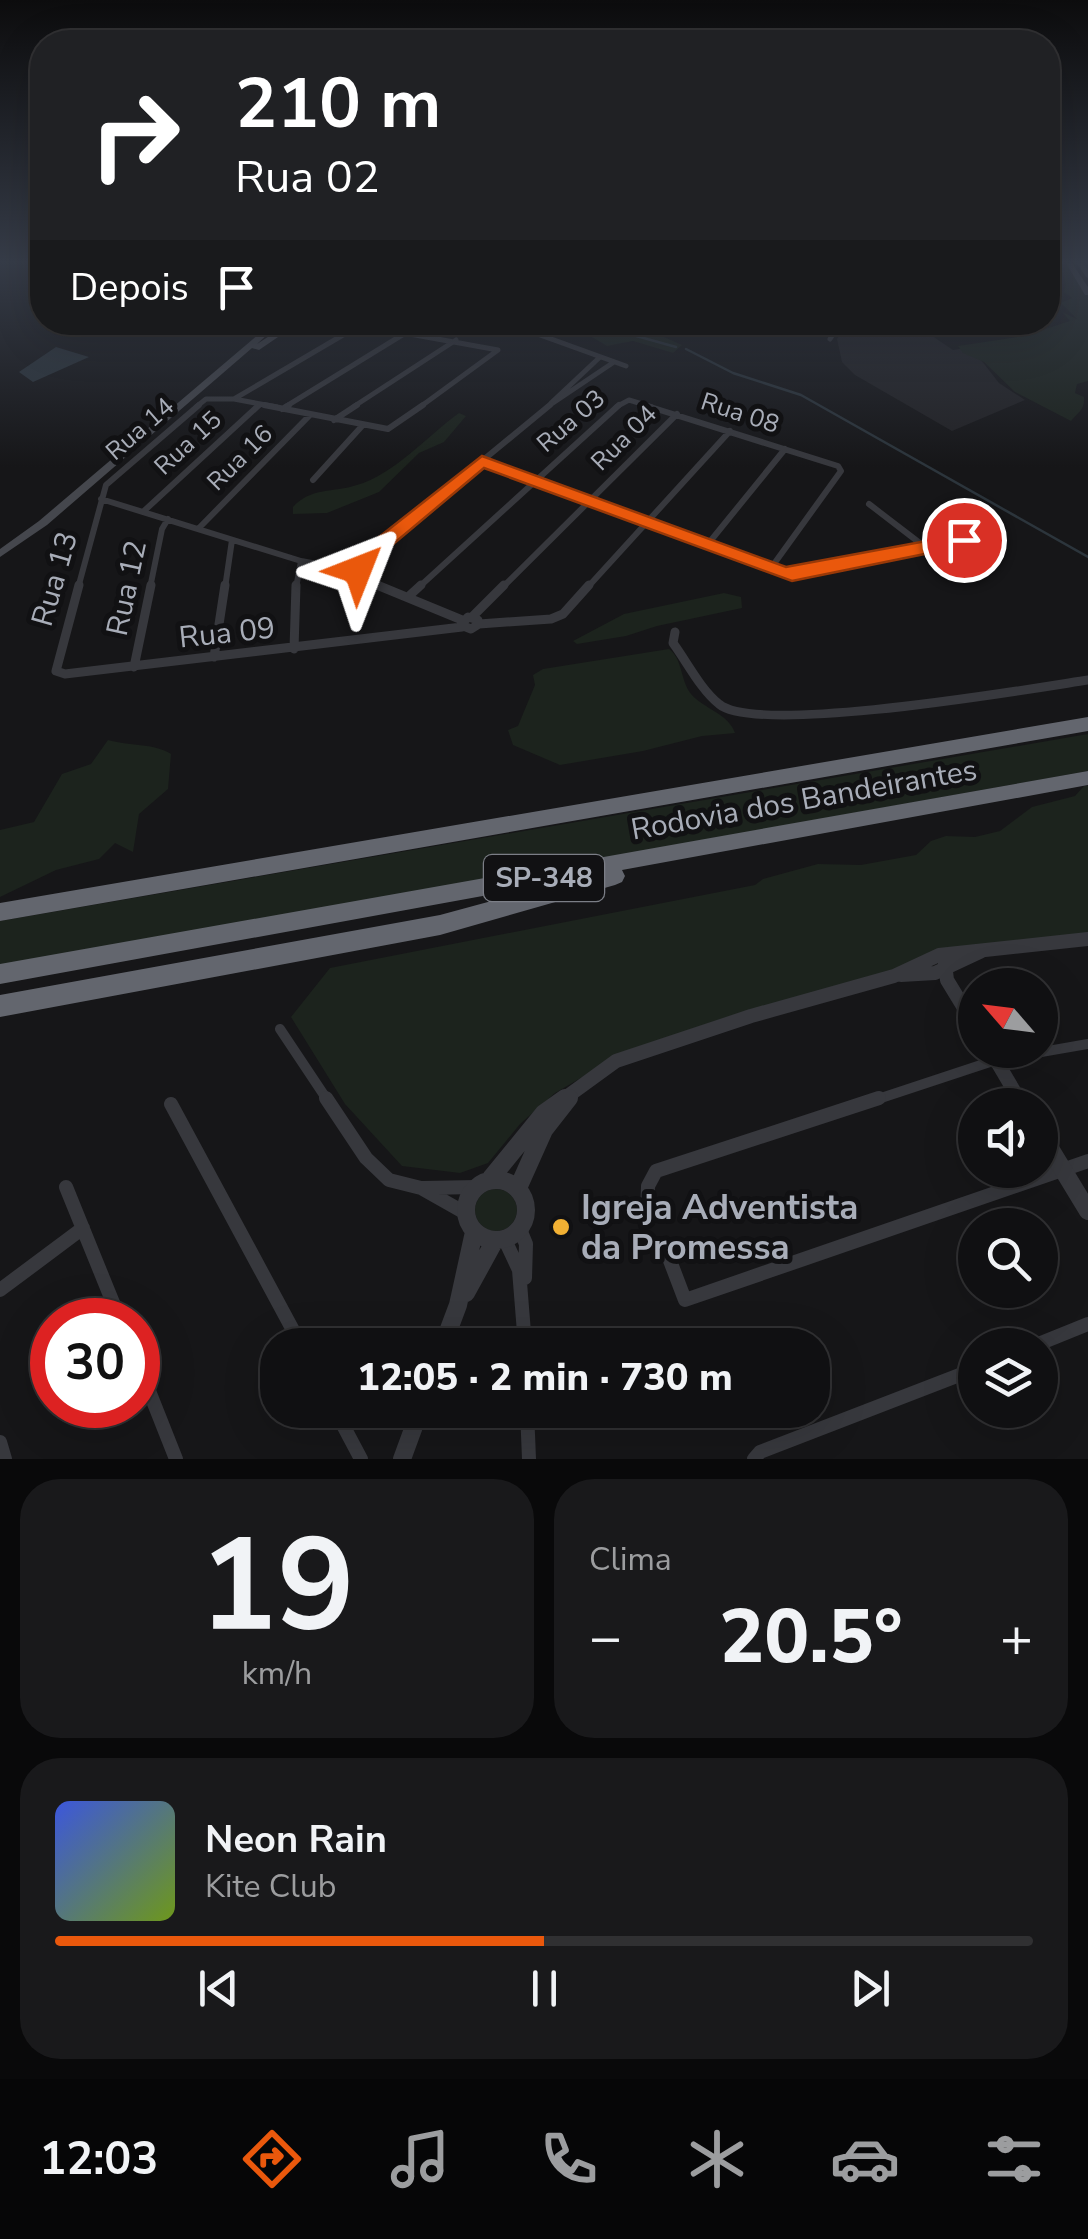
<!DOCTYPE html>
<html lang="pt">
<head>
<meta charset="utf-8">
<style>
  :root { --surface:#101012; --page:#19191b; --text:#f1f3f6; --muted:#9c9d9f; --line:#303032; --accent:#ea580c }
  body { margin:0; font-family:"Nunito Sans",sans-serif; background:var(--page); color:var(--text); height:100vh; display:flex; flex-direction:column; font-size:38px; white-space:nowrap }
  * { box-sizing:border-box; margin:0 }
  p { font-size:32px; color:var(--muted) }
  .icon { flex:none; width:55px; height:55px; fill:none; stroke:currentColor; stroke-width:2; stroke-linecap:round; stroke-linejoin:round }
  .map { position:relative; height:1459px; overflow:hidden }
  .drawer { display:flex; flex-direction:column; gap:20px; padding:20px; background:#09090a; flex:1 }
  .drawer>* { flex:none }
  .top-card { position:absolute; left:30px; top:30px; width:1030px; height:305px; border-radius:40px; box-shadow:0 10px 40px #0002,0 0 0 2px var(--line); background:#202124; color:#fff; overflow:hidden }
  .needle { width:65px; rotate:298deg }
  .tools { position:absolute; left:958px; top:968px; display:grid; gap:20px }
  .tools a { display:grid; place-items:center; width:100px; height:100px; border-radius:50%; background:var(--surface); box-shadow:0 10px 40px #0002,0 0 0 2px var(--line); font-size:50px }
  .speed { position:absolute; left:30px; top:1298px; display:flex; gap:20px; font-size:50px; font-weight:700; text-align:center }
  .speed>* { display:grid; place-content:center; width:130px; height:130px; border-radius:50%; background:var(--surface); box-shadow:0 10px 40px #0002,0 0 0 2px var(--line); line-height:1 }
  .speed .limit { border:15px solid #d22; background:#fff; color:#111 }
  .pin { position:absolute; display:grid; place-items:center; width:85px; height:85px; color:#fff; margin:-42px; border:5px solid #fff; border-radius:50%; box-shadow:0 2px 10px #0007 }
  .me { position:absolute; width:110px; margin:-55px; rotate:45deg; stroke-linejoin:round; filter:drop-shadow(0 0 8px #0008) }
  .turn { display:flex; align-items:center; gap:35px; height:210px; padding:0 40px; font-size:45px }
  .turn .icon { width:130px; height:130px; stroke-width:2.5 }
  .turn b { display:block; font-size:70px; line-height:85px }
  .then { display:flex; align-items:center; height:95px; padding:0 40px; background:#0003; gap:20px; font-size:38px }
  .big { font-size:75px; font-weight:800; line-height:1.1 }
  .drawer .tile { flex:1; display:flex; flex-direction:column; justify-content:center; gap:15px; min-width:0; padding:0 35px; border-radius:40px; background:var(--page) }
  .drawer .dial { align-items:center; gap:0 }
  .dial b { font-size:130px; line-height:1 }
  .song { display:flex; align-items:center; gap:30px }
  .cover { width:120px; height:120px; border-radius:15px; background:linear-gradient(135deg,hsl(230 70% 55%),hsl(80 70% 35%)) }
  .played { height:10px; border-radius:5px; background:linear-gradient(90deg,var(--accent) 50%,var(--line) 50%) }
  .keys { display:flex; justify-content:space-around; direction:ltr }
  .heat { display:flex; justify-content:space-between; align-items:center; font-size:55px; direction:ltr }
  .drawer .tiles { flex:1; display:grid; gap:20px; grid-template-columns:1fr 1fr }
  .tile:last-child { grid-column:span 2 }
  .trip { position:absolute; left:260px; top:1328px; width:570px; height:100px; border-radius:40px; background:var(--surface); box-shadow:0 10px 40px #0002,0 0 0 2px var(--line); font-weight:800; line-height:100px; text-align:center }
  .menu { display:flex; height:160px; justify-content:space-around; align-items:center; background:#060607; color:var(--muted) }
  .menu .icon { width:70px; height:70px }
  .menu .active { color:var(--accent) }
  .menu b { font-size:45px; color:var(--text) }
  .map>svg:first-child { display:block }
  .built { fill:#222225 }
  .green { fill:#1c231d }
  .water { fill:#2c353c }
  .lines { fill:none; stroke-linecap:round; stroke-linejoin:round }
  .stream { stroke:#2c353c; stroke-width:2.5 }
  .minor-far4 { stroke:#37383d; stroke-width:5 }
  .minor-far3 { stroke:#37383d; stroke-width:6 }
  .minor-far2 { stroke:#37383d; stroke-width:9 }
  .minor-far1 { stroke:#37383d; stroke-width:10 }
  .minor { stroke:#37383d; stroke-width:14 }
  .tertiary-far1 { stroke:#37383d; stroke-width:14 }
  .tertiary { stroke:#37383d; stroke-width:18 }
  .secondary { fill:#45474d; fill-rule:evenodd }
  .motorway { fill:#63666e; fill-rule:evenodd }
  .route { fill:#ea580c; stroke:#983908; stroke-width:2.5 }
  .poi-dot { fill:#f2b134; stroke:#111113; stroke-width:4 }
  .labels { text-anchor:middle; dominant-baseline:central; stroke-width:10; stroke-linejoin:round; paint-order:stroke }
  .far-street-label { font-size:25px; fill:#a8adb8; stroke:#111113 }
  .shield { fill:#111113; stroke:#7b7e86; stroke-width:2.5 }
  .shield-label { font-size:28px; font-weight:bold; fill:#a8adb8 }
  .street-label { font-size:30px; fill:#a8adb8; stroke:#111113 }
  .near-poi-label { font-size:35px; font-weight:bold; fill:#a8adb8; stroke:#111113; text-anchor:start }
</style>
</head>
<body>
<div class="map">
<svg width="1088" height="1459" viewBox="0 0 1088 1459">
  <rect width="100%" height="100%" fill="#161618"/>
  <path class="built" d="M848,323H913L953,350L971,347L999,383L1025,400L952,431L855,375L842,362L837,339Z"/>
  <path class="green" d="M1071,264L1088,289V381L1077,384L1075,393L1084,397C1085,410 1078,412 1071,421L1015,392L984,362L963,353L958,346L1024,336L1070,321L1062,312L1077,319L1061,303L1072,298L1064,292L1066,284L1062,272Z
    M642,323L655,333L682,345L673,353L633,341L607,346L570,324Z
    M459,413L466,416L444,442L419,453L379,492L327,513L293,514V507C311,487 333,493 357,485C395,474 427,436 459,413Z
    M724,593L741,597L742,608L657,626L626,636L577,644L573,641L624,614Z
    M669,649C683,659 680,680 691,694C704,709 729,714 735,733L702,736L643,751L560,765L513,745L508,730L518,726L535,685L533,675L543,669Z
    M1088,734V771L0,966V921Z
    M108,740C128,746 154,743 171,754L168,789L139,814L133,852L115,843L99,859L56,870L0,897V830L34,822L62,774L91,764Z
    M1084,786H1088V936L999,945L891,973L591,1072L555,1093L520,1124L488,1163L460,1173L402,1166L345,1104L291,1017L330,968L755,885L763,879L818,864L861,865L916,855L931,841L946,836L975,837L1000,831L1032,807L1075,796Z
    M475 1210a21 21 0 1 1 42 0a21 21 0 1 1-42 0Z"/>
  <path class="water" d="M56,347L89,357L33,382L19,372Z"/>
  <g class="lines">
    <path class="stream" d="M586,322L676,347
      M686,349L733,373L801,395L1088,557"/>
    <path class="minor-far4" d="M504,322L626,366
      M830,339L841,322
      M234,399L277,407
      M234,399L360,325L498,350L420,407
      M551,403L600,357
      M196,407L206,399H234
      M285,407L407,332
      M353,407L456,340
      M547,407L614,362
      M616,407L629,400L652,407"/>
    <path class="minor-far3" d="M264,405L388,429L423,405
      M644,405L838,466L841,471L771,568
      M282,409L289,405
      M334,420L357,405
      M482,461L783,573L963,540
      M313,480L362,426
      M101,499L301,561L334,567
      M869,504L925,547
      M144,511L259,405
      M199,528L310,415
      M708,544L785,449
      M336 568a10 10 0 1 1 20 0a10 10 0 1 1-20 0Z
      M357,564L550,405
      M352,575L383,588
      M78,588L106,485L199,405
      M150,588L162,529L168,519
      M225,588L232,540
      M296,588L301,561
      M418,588L619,405
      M502,588L677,414
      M587,588L730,431"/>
    <path class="minor-far2" d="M79,585L56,671L65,674L462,627
      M377,585L462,620
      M409,596L421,585
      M468,617L478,620L479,624L471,629L461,625Z
      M472,617L504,585
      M479,624L551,619L563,614L589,585
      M675,632L673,643C687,662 701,690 719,704C756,736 1029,689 1088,680
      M294,649L296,585
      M214,657L225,585
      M134,667L151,585"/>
    <path class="minor-far1" d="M280,1029L328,1101
      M872,1101L996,1060L1088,1044"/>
    <path class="minor" d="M326,1098L366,1158L389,1180L421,1188L467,1214
      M171,1104L301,1345
      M66,1187L120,1320
      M423,1188L477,1187
      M647,1214L648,1186L656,1171L879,1098
      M519,1227L526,1244L525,1278
      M505,1240L519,1270L525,1345
      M669,1258L685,1300L1088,1161
      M0,1290L83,1228
      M1036,1345L1088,1324
      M138,1363L176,1459
      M335,1410L361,1459
      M527,1410L529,1459
      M0,1442L5,1459
      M754,1459L760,1452L975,1369"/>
    <path class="tertiary-far1" d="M945,963L947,980L975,1026
      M901,975L935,973L982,951
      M990,1050L1020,1101
      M561,1101L616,1061L751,1016L894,976L939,955L1088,939
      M567,1101L570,1097"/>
    <path class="tertiary" d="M1019,1098L1023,1105
      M1040,1132L1088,1211
      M491,1178L544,1113L565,1098
      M466 1210a30 30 0 1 1 60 0a30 30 0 1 1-60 0Z
      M518,1188L544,1130L569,1098
      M466,1293L494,1242
      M443,1345L458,1305L474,1232
      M402,1459L420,1410"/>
    <path class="secondary" d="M1066,263H1072L1088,287V295H1085Z
      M1077,263H1083L1088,270V278L1086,277Z
      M273,322H281L257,344L291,322H300L259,350L252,348L47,525L0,557V549L39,521Z"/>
    <path class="motorway" d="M1088,717V731L0,921V903Z
      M1088,771V785L622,870L625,876L622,882L615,885L440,935L0,1017V995L440,915L565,881L0,984V964Z"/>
  </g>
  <linearGradient id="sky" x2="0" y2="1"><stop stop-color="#0c0c0d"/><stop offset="0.56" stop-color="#363c48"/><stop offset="1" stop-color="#363c48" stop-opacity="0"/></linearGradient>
  <rect width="1088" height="467" fill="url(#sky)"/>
  <path class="route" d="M482,456L786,567L964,534L973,540L964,546L792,581L484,468L367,566L365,574H351V559Z"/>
  <circle class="poi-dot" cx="561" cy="1227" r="10"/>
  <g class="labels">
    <g class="far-street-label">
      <text transform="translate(740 413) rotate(18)">Rua 08</text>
      <text transform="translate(571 421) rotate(-41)">Rua 03</text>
      <text transform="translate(140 429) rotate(-41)">Rua 14</text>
      <text transform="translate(624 438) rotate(-45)">Rua 04</text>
      <text transform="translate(188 443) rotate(-43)">Rua 15</text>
      <text transform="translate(240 458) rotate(-45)">Rua 16</text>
    </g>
    <rect class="shield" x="484" y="855" width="120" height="46" rx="8"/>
    <g class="shield-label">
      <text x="544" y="878">SP-348</text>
    </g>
    <g class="street-label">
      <text transform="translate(55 579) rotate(-74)">Rua 13</text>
      <text transform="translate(127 588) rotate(-78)">Rua 12</text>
      <text transform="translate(227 633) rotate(-6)">Rua 09</text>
      <text transform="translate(804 800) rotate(-10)">Rodovia dos Bandeirantes</text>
    </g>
    <g class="near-poi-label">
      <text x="581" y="1207">Igreja Adventista<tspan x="581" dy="40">da Promessa</tspan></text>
    </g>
  </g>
</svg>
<div class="tools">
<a><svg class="needle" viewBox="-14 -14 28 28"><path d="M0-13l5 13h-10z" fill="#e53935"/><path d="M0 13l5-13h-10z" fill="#9c9d9f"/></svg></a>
<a><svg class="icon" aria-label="sound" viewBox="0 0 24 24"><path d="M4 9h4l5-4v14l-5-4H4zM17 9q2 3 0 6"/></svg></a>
<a><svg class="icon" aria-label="search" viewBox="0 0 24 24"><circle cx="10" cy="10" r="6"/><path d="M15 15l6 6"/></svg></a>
<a><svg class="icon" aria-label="layers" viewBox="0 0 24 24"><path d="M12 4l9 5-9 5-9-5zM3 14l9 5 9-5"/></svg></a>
</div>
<div class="speed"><div class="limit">30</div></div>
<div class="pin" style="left:964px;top:540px;background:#d93025"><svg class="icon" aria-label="arrive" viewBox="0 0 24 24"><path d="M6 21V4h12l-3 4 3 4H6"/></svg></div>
<svg class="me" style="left:358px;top:570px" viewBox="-20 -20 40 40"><path d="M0-17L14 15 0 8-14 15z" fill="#ea580c" stroke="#fff" stroke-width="4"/></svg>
<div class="trip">12:05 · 2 min · 730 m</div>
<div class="top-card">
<div class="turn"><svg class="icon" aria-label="right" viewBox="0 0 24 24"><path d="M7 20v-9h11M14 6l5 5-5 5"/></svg><div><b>210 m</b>Rua 02</div></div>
<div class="then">Depois<svg class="icon" aria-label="arrive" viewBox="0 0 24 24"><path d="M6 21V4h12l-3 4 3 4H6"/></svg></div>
</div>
</div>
<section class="drawer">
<div class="tiles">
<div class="tile dial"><b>19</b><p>km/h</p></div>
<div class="tile"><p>Clima</p>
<div class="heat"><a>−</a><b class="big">20.5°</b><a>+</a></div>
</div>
<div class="tile">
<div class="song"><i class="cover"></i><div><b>Neon Rain</b><p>Kite Club</p></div></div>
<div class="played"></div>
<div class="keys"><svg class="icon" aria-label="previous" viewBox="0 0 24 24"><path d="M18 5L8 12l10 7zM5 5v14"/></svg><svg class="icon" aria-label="pause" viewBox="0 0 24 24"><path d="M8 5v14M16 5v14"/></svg><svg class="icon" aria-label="next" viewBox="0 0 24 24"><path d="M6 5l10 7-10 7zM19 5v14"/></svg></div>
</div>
</div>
</section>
<nav class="menu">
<b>12:03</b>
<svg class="icon active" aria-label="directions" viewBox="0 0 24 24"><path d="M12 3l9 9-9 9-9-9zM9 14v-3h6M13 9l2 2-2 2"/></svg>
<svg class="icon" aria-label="music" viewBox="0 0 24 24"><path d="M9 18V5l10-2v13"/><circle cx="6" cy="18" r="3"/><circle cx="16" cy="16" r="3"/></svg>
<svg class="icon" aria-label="phone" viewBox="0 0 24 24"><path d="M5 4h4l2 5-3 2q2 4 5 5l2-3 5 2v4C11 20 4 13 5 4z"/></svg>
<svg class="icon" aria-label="climate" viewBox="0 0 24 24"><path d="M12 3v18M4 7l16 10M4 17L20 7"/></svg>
<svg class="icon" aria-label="car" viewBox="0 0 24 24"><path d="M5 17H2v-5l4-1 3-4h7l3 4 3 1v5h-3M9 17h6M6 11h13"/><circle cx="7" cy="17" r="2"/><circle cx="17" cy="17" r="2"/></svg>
<svg class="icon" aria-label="filters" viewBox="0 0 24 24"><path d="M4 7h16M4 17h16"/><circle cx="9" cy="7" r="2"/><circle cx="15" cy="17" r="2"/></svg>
</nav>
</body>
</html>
